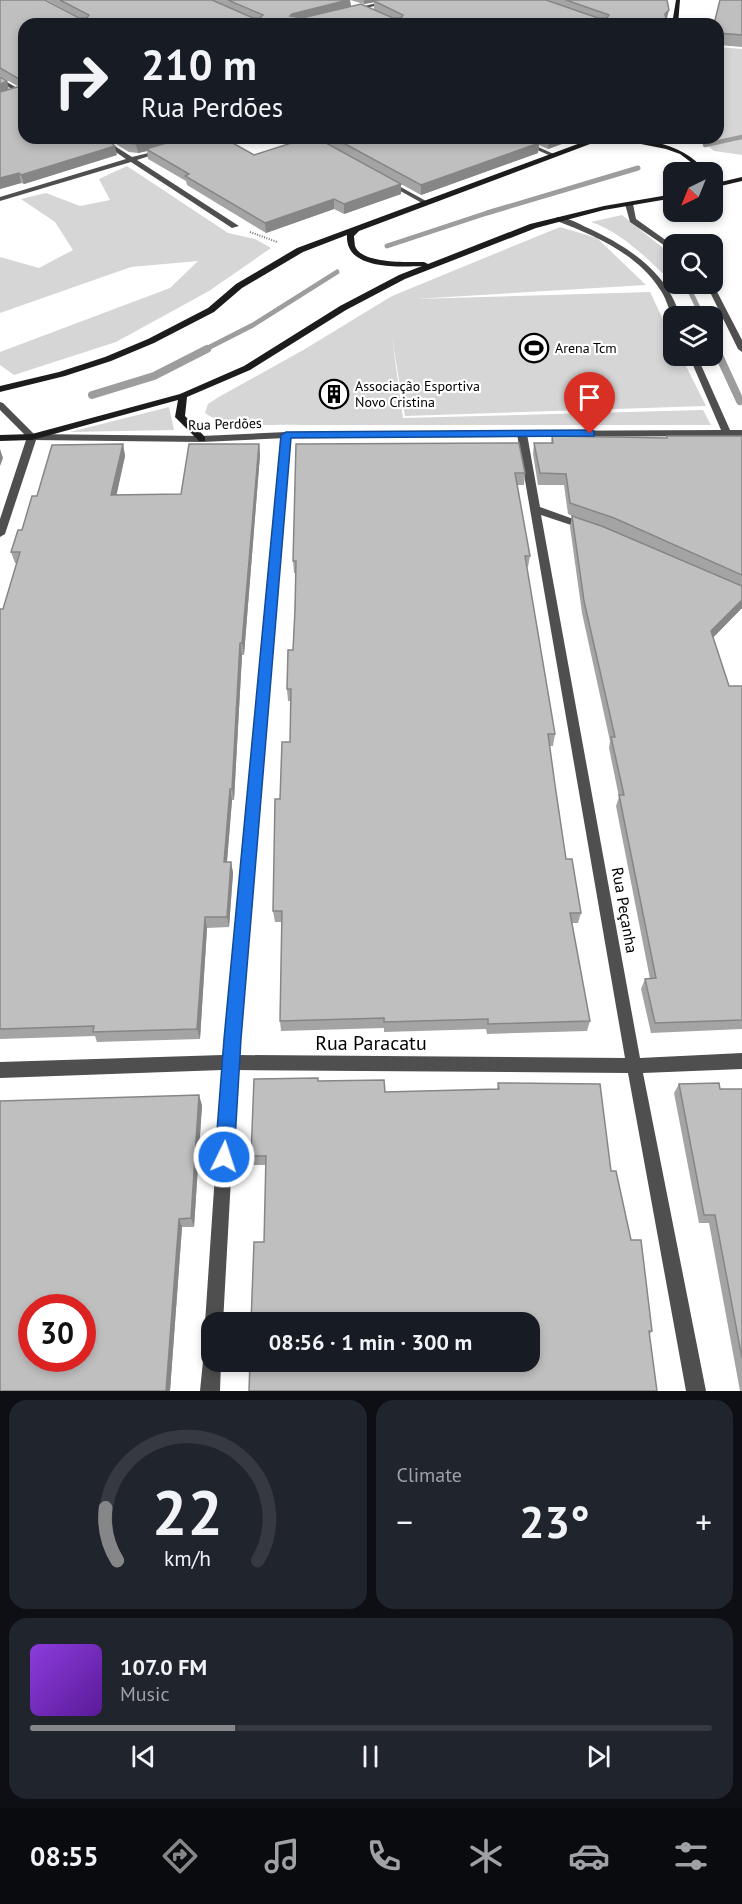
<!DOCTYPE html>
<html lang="en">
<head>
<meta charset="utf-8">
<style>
  :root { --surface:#171b24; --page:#20242c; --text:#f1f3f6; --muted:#9ea1a6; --line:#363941; --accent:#858687 }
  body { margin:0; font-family:"PT Sans",sans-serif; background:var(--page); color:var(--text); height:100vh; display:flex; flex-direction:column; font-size:22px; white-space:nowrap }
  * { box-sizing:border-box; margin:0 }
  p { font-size:20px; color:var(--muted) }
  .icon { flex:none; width:33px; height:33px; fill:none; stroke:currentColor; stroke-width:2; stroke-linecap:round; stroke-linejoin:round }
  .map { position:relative; height:1391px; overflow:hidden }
  .panel { display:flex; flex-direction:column; gap:9px; padding:9px; background:#0d0f14; flex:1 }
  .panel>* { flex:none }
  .banner { position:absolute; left:18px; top:18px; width:706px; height:126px; border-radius:18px; box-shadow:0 3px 9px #0003; background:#171b24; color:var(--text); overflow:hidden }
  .needle { width:39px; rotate:223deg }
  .controls { position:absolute; left:663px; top:162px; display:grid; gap:12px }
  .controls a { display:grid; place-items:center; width:60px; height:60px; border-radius:12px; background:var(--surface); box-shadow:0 3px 9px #0003; font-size:30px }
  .speed { position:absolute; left:18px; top:1294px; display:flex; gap:12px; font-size:30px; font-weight:700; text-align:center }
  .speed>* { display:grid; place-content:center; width:78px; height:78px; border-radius:50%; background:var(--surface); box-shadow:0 3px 9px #0003; line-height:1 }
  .speed .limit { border:9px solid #d22; background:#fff; color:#111 }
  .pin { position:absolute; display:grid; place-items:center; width:51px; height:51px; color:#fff; margin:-62px -26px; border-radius:50% 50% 50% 0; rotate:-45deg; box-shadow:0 0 6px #0007 }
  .pin .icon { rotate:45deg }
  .me { position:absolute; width:66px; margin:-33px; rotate:4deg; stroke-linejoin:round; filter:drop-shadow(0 0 4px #0008) }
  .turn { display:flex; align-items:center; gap:21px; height:126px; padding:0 24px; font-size:27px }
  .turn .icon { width:78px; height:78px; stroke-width:2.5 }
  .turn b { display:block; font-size:42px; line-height:51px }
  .big { font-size:45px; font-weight:800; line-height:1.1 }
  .panel .card { flex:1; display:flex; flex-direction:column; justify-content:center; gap:9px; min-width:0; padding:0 21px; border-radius:18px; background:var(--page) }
  .panel .dial { align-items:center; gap:0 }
  .dial svg { height:156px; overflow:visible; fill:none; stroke:var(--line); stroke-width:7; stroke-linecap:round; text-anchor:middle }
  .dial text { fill:var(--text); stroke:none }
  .song { display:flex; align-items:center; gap:18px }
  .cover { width:72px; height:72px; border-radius:9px; background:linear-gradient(135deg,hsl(270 70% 55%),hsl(270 70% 35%)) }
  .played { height:6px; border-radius:3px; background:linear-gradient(90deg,var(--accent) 30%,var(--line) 30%) }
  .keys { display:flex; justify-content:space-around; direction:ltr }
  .heat { display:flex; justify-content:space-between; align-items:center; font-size:33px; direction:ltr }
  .panel .tiles { flex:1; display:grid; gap:9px; grid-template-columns:1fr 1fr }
  .card:last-child { grid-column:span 2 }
  .trip { position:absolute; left:201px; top:1312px; width:339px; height:60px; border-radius:18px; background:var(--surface); box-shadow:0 3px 9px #0003; font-weight:800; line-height:60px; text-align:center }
  .dock { display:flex; height:96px; justify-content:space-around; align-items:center; background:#090b0e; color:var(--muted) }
  .dock .icon { width:42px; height:42px }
  .dock .active { color:var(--accent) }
  .dock b { font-size:27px; color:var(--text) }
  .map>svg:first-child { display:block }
  .green { fill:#d6d6d6 }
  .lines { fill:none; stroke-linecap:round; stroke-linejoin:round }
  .stream-far2 { stroke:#9d9d9d; stroke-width:4.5 }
  .stream-far1 { stroke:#9d9d9d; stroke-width:5 }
  .stream { stroke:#9d9d9d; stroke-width:8 }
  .path { stroke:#717171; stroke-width:2; stroke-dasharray:1 1.5; stroke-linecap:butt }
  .minor { fill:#4f4f4f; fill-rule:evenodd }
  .tertiary { fill:#4f4f4f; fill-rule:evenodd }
  .secondary { fill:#1c1c1c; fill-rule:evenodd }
  .wall { fill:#a4a4a4; fill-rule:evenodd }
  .shaded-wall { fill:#868686 }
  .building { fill:#bfbfbf; stroke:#868686; stroke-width:1.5; fill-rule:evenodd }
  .route { fill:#1a73e8; stroke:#114b97; stroke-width:1.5 }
  .labels { text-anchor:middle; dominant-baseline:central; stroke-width:4.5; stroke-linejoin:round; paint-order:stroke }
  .far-poi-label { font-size:14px; fill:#000; stroke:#fff; text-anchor:start }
  .far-street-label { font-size:14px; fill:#000; stroke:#fff }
  .street-label { font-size:16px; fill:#000; stroke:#fff }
  .near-street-label { font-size:20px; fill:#000; stroke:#fff }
</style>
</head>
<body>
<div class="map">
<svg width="742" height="1391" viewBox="0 0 742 1391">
  <rect width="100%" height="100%" fill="#fff"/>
  <path class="green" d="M719,47L742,49V155L714,151L699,138H718Z
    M127,166L228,233L255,239L271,248L209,291L116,342L14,375L0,365V352L170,288L198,261L131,267L0,313V257L39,268L73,250L55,222L21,199L46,193L80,206L110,200L99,179Z
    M622,215L673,256L674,284H703L707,288H678C652,264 626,234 591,222Z
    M560,227L597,238L646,285L415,299L650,292L673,340L674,356H681L706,406L405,416L392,338L403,418L703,410L711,425H300C274,424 226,429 205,413L208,404L217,398L305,349L392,296Z
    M169,407L174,430L70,432Z"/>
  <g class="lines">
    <path class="stream-far2" d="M705,145L742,137"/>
    <path class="stream-far1" d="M387,246L487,213L638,168
      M690,291L702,316
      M712,341L716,350
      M204,350L253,325L337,272"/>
    <path class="stream" d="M716,349L740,401
      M92,395L154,376L207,349"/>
    <path class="path" d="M250,232L277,242"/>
    <path class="minor" d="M389,0H398L351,12L348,10Z
      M0,78L24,92V96L0,82Z
      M95,138H102L132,157L165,149V151L137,160L239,226L232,228L131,162L0,201V197L126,159Z
      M388,180L426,201L428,202L422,203L386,183L385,182Z
      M0,402L3,403L37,437L5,534L0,537V519L27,437L0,410Z
      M522,431L527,434L540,507L590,525L591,527L586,530L541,515L640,1058L742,1053V1069L643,1073L706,1391H686L628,1073L237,1070L223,1323H212V1331L208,1329L205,1323L222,1070L0,1078V1062L223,1055L281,435L286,432L291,435L238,1055L625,1058L517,434Z
      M212,1352V1362H221L220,1391H200L203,1361L205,1354Z"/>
    <path class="tertiary" d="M510,138H518L556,155L551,156Z
      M629,202L633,204L636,219L674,246V252L630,222L625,204Z
      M557,217C568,217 579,224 588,228C629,247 667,272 680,316L673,318C668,308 666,297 659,288C637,254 594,235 557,221Z
      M712,282L742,340V352L738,349L706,284Z
      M689,356H697L730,430H742V436L286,438L202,442L32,440L27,437L32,434L202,436L286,432L721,430Z"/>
    <path class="secondary" d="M676,0H680L678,24H672Z
      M594,138C631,138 679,137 706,172H700L692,163L680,154L666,149L636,143L590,144L359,231L354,236C354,237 355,246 355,246C361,264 408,262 424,262L428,264L530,224L604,206L674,194V198L604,210L536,228L405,279L346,310L250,370L187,397L185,416L205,437V441H199L175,417L178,400L32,440L0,441V435L32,434L180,394L244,366L340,306L399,275L422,266C398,267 345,270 347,235L303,252L242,288L214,312L154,343L111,361L65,376L0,392V386L59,372L105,357L148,339L208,308L236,284L297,248Z
      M742,177V181L712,188V184Z"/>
  </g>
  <path class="wall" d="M0,0L80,18L47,0H667V18L666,20L24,138L117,155L24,184L21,183L0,189L9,89H23V87L21,88L0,76ZM350,0L364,4L374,2V9L351,7Z
    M742,0V47L718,45V24Z
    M106,138H224L254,155L325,142V140L321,138H578L548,149L539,145L538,153L421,195L401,184V194L344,214L334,209L266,233L187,185L186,181L148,159L147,151L138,153L129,152Z
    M552,436L666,438L667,436H742V608L713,637L729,686H742V1029L651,1033L641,989L645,979H650L616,806L619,797L609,748L610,741L582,613L570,527L572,516L568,514L564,485H538L533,454L534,443H551Z
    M123,444L125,456L116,495L181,494L259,444L260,455L244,655H242L234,800H232L227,862H231L233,873L229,927L207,928L200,1039L97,1042L95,1036L0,1039V609H3L17,563H15L11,552L37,496Z
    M296,444L525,473L524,485H517L530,556L528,567H527L555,734L553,746H549L555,785L566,859L581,913L578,923H572L590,1021L587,1031L487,1034L486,1029L384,1032V1028L281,1031L280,1021L282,922H275L273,911L280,799L290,742L291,701H288L287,689L293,650L296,573H294L293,561Z
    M318,1081L385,1092L497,1089L498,1083L611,1171L631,1240L652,1331L649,1335L264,1242L266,1165H253L251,1156Z
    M679,1084L720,1089H742V1391H740L709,1223H699L674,1093Z
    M202,1105L194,1227H182L170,1391H0Z"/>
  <path class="shaded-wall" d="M348,0H350L351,7L292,22L290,16L292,14Z
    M364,0H388L364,4Z
    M669,10L667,18L664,22L665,14Z
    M23,78L24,87L21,88L19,79Z
    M7,81L9,90L0,93V84Z
    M159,138H195L146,149L147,151L138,153L136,144Z
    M554,138H578L548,149L549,140Z
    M539,143L538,153L421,195V185Z
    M115,146L117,155L24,184L21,175Z
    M19,173L21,183L0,189V178Z
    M401,184V194L344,214V204Z
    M334,199V209L266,233L265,223Z
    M123,444L125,456L114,507L111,495Z
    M259,444L260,455L244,655L242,643Z
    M0,449L3,458L0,466Z
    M742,600V608L708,643L711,631Z
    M240,643L242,655L234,800L232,789Z
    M230,789L232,800L226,873L224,862Z
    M231,862L233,873L229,927L227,917Z
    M205,917L207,928L200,1039L197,1029Z
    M199,1095L202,1105L194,1227L191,1218Z
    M179,1219L182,1227L170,1391H166Z"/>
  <path class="building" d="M0,0H45L79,18H87L89,15L60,0H212L253,18H260L263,15L228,0H348L292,14L290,16L302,18L361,4L393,18H401L403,15L374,1L379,0H546L598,18H607L609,15L566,0H667L669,10L665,14L667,24H24V138H104L115,146L21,175L19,173L0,178V92L17,87L23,89V78L19,79L0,68Z
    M720,0H742V35L718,33V24H714Z
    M0,77L7,81L0,84Z
    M120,138H159L136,144L128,143Z
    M183,138H224L254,155L307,138H317L401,184L344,204L334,199L265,223L185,176L189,174L146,149Z
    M334,138H527L539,143L421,185Z
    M552,436L667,438V436H742V575L614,518L570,503L566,474L540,473L534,443H553Z
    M519,443L525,473H515L530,556H525L555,734H548L555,785L566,859H572L581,913H570L590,1021L488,1024V1019L384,1022V1018L280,1021L282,911H273L275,799H280L282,742H290L291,689H287L288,650H293L295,610L296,561H293L296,444Z
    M123,444L111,495L181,494L189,444H259L242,643H240L232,789H230L224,862H231L227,917H205L197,1029L93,1032L94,1026L0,1029V609H3L20,552H11L18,530H22L32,496H37L52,445Z
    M572,516L604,527L742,586V600L711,631L729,686H742V1020L655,1023L645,979L656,978L619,795H624L611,737H615L584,601Z
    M318,1078V1081L384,1080L385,1092L499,1089L498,1083L600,1084L611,1171H616L631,1240H641L652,1331H649L657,1391H249L250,1362H530V1323H251L254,1242H264L266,1156H251L254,1079Z
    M719,1083L720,1089H742V1358L715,1215H704L679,1084Z
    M199,1095L191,1218L179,1219L166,1391H0V1101ZM32,1308H82V1359H32Z"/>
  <path class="route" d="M590,430L594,431V436L291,438L241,1039L234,1157L231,1164L224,1167L218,1164L215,1157L224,1039L281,435L286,432Z"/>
  <defs>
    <g id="stadium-ring" transform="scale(1.5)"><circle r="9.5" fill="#fff" stroke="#000" stroke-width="1.5"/><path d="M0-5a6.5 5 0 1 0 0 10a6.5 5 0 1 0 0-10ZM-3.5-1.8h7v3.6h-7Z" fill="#000"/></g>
    <g id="building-ring" transform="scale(1.5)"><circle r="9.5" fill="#fff" stroke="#000" stroke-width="1.5"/><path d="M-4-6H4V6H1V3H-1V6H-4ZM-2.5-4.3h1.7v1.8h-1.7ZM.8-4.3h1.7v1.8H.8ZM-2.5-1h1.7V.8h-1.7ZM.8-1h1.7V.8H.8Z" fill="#000"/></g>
  </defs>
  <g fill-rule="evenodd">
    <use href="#stadium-ring" x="534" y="348"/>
    <use href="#building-ring" x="334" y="394"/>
  </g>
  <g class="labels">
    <g class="far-poi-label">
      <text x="555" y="348">Arena Tcm</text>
      <text x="355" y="386">Associação Esportiva<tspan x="355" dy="16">Novo Cristina</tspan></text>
    </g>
    <g class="far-street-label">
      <text transform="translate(225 424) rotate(-2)">Rua Perdões</text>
    </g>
    <g class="street-label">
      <text transform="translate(625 910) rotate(80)">Rua Peçanha</text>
    </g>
    <g class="near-street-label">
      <text x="371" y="1043">Rua Paracatu</text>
    </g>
  </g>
</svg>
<div class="controls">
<a><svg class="needle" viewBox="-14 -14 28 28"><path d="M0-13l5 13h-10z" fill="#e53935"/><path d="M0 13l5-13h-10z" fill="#9ea1a6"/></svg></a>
<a><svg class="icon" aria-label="search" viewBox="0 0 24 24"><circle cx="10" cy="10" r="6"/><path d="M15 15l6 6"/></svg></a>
<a><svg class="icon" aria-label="layers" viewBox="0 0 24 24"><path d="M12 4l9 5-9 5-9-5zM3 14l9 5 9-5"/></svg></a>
</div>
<div class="speed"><div class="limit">30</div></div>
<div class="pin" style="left:590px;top:434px;background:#d93025"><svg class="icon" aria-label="arrive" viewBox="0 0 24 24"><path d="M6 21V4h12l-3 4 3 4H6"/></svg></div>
<svg class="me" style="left:224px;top:1157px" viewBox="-20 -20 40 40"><circle r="17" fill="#1a73e8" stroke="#fff" stroke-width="3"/><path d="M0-11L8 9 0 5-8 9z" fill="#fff"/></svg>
<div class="trip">08:56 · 1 min · 300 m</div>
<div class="banner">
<div class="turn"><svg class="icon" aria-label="right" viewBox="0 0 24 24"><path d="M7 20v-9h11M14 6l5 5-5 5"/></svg><div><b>210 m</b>Rua Perdões</div></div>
</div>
</div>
<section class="panel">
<div class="tiles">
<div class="card dial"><svg viewBox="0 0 100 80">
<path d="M14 69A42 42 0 1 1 86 69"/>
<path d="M14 69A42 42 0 0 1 8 42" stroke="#858687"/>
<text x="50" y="56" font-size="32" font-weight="700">22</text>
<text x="50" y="72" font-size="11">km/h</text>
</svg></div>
<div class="card"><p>Climate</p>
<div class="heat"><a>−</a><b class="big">23°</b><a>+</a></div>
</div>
<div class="card">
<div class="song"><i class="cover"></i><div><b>107.0 FM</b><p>Music</p></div></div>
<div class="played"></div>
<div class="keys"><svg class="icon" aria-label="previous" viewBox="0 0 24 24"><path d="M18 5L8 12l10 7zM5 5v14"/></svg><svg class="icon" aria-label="pause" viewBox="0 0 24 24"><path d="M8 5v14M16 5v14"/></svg><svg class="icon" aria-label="next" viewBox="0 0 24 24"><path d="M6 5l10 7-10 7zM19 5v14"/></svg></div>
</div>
</div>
</section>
<nav class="dock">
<b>08:55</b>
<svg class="icon active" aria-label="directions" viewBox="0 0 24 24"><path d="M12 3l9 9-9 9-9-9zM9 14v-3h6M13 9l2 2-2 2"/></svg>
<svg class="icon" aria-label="music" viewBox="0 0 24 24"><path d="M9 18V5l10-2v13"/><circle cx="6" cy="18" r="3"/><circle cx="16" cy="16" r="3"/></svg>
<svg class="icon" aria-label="phone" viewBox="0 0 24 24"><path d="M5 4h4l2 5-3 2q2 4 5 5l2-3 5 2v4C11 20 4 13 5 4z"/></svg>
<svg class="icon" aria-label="climate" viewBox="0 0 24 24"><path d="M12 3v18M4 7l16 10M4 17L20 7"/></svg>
<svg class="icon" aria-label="car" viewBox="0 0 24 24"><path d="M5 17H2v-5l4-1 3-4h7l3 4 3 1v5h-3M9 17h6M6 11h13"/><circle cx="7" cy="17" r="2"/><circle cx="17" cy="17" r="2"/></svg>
<svg class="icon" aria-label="filters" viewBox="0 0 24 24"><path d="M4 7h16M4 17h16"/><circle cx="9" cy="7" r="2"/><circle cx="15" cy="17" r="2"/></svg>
</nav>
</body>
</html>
